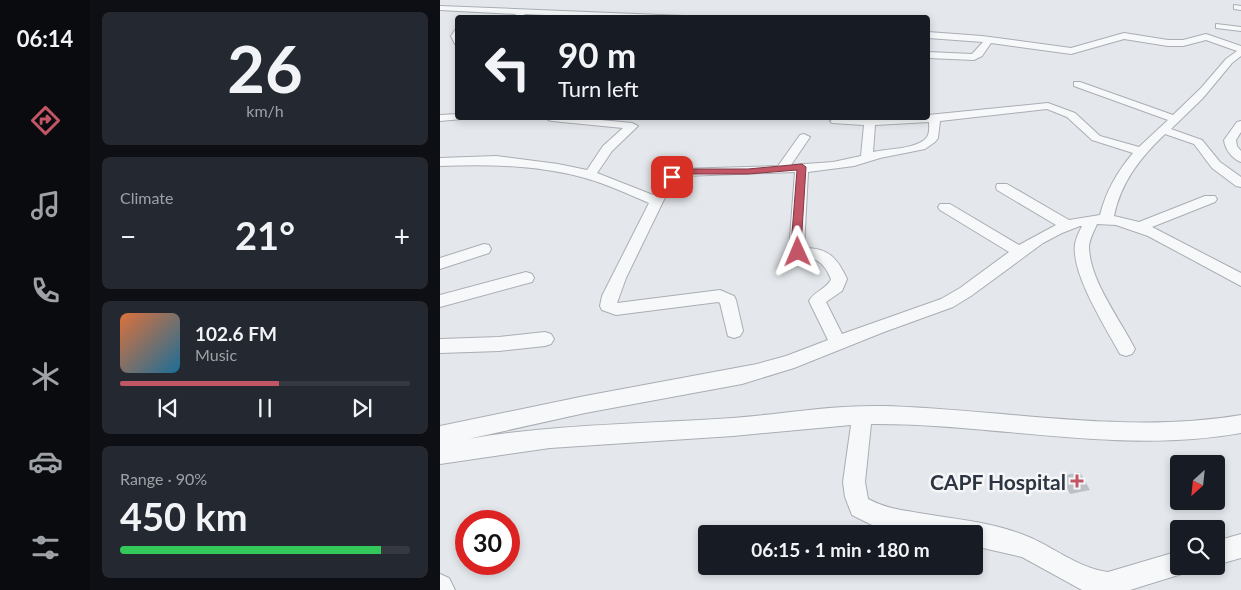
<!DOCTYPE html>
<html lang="en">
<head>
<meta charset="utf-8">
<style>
  :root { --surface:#171b24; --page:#242831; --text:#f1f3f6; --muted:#9ea1a6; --line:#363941; --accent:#c35666 }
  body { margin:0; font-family:Lato,sans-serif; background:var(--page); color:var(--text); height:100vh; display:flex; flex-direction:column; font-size:19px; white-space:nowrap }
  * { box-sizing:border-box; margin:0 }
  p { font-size:16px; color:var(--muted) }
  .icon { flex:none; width:28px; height:28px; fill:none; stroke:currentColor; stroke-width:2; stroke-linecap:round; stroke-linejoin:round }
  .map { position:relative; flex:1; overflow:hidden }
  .details { display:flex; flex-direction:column; gap:12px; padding:12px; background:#0d0f14; width:350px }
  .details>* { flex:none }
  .guide { position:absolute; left:15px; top:15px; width:475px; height:105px; border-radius:5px; box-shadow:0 2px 8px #0003; background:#171b24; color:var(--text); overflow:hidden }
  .needle { width:32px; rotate:207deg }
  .fabs { position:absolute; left:730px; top:455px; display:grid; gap:10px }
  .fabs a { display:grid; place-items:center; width:55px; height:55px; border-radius:5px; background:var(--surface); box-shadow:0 2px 8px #0003; font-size:25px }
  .speed { position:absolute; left:15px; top:510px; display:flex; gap:10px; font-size:25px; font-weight:700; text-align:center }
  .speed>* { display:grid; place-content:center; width:65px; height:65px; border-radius:50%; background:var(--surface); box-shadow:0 2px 8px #0003; line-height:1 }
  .speed .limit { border:8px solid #d22; background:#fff; color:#111 }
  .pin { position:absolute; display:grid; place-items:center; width:42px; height:42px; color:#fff; margin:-21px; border-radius:10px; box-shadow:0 2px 8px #0006 }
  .me { position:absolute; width:55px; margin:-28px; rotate:359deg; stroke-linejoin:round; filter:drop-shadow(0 0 4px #0008) }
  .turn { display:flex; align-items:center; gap:18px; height:105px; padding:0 20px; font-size:22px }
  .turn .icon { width:65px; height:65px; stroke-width:2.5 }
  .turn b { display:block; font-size:35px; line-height:42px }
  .big { font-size:38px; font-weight:700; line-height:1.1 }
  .details .widget { flex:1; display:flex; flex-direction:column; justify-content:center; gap:8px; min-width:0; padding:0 18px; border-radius:8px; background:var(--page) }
  .details .dial { align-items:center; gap:0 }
  .dial b { font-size:65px; line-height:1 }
  .song { display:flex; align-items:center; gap:15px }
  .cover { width:60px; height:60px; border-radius:8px; background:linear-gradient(135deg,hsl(20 70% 55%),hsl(200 70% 35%)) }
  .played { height:5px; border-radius:2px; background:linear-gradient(90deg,var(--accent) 55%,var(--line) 55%) }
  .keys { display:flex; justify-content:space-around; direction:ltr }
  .heat { display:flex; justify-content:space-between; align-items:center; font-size:28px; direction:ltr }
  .charge { height:8px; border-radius:4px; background:linear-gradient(90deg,#34c759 90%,var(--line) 0) }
  .trip { position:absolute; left:258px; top:525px; width:285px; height:50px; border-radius:5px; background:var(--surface); box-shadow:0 2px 8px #0003; font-weight:700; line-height:50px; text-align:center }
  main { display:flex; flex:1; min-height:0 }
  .menu { display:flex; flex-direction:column; width:90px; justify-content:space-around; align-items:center; background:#090b0e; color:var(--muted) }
  .menu .icon { width:35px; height:35px }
  .menu .active { color:var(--accent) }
  .menu b { font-size:22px; color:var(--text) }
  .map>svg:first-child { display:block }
  .building { fill:#bcc0c7 }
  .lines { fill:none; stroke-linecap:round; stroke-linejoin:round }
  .minor-casing { stroke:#a9aeb5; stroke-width:2 }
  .minor { fill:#f7f8f9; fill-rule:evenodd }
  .route { fill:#c35666; stroke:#7f3842 }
  .poi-dot { fill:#c35666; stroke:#f4f6f8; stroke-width:2 }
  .labels { text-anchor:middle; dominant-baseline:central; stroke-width:5; stroke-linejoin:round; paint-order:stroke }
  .near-poi-label { font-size:21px; font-weight:bold; fill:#2d3542; stroke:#f4f6f8; text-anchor:end }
</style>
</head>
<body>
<main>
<nav class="menu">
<b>06:14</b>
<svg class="icon active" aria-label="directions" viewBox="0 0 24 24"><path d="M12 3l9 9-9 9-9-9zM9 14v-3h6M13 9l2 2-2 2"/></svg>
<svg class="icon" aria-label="music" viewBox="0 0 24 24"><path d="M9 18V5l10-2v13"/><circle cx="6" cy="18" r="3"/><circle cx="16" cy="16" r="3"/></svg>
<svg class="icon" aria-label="phone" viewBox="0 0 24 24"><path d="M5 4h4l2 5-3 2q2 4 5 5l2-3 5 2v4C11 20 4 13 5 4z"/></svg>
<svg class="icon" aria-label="climate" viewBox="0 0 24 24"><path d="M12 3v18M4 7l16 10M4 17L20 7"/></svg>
<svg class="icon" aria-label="car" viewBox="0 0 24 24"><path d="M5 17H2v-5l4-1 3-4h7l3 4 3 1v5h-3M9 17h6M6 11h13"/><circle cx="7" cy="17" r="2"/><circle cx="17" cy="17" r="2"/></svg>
<svg class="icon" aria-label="filters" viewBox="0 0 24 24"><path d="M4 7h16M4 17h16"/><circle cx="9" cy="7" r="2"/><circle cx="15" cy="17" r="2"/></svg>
</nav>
<section class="details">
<div class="widget dial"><b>26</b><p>km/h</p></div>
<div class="widget"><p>Climate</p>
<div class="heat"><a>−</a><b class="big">21°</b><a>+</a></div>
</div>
<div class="widget">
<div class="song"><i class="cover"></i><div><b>102.6 FM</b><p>Music</p></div></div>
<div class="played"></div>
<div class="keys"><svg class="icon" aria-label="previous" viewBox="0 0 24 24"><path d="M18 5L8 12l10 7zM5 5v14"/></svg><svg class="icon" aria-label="pause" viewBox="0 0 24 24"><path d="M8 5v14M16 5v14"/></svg><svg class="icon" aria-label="next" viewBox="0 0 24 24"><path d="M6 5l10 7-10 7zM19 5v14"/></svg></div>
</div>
<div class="widget"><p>Range · 90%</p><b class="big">450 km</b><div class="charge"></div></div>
</section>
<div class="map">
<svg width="801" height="590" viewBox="0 0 801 590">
  <rect width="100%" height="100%" fill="#e4e7eb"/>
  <path class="building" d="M640,472L650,490L630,494L621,476Z"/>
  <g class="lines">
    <g class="minor-casing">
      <path id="minor" d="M794,5L801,6V10L794,9Z
        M0,6L244,16L248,18H168L85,14L81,18H72L76,14L0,10Z
        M776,24L801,27V31L776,28Z
        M15,30H18V44H15L11,36Z
        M488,32L542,36L631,48L684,33L728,40H743L766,34L801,46V56L792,63L763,98L731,129L762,140L780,162L801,177V187L796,186L772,168L754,144L725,134C700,158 681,182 674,216L699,222L765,196H775L777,199L775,202L712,227L801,273V286L708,236L676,225L657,224C654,231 650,238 649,246C649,280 680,319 695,349L692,354L686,356L680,354C666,328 631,274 635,244C636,238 639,232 642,226H640L622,233L603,243L531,296L513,307L444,332L354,368L302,384L145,413L28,439C115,424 204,424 292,418C342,414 393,405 443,406C562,409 683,435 801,415V433C679,455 554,423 431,424L425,482L428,499C445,508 461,510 479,513C514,519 551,522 584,535C613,546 637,568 668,572L739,551V566H750L748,572L690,590H642L582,557L534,546V534H464L440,529L412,515L405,497L403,482L411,425L293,436L110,448L0,464V426L145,396L317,364L346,356L388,340L369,301C374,291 387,289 391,279C377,245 359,267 349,250L355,172L243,176L232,183L186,278L177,303L280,290L294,296L296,300L303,331L300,336L294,338L288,336L280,303L278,302L176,315L162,310L160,306L162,296L209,203C188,194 167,184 145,178C97,165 49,164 0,166V158L56,156L118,164L147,170L163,146L183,128L112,121L108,120L107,118H140L192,123L198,126L172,151L157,173L213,195L222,178L239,169L338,166L360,135L364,134L370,137L351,165L393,162L421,156L424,125L392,123L390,121L396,118H488V115L608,103L635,113L660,136L699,147L728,120L634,86V82H640L733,115L761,88L786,59L797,51L766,40L743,46H728L684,39L631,54L551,43L542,56L534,60L488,58V52L532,54L543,42L488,38ZM607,109L627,117L652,140L693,153C677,172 666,191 660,215L629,220L567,184H557L556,187L557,190L616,225L579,245L510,204H500L498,207L500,210L569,252L520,288L501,299L402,334L386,302L402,291L407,279C397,257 388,248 364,248L368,172L414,166L440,158L485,149L495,142L498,138L500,121ZM489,122C489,126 490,133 487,137C479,149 446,149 433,152L435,125Z
        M18,114V118H23L22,119L0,121V115Z
        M801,121V132L796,140L797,146L801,151V162C792,159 785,149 784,140L797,122Z
        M44,244L49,245L51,249L49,253L0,269V258Z
        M86,272L92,274L94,278L92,282L0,307V295Z
        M105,332L111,334L114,339L111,344L105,346L59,351L0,353V339L59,337Z
        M801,534V558L776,565V541Z
        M0,574L9,578L15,590H0Z"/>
    </g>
    <use href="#minor" class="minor"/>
  </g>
  <path class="route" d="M362,164L366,167L361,246L363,252L358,255L354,254L351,246L357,170L308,174H246L232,180L227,177L236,171L246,169H308Z"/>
  <path class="poi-dot" d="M634.5 473.5h5v5h5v5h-5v5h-5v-5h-5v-5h5z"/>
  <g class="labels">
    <g class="near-poi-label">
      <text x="626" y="481">CAPF Hospital</text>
    </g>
  </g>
</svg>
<div class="fabs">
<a><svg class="needle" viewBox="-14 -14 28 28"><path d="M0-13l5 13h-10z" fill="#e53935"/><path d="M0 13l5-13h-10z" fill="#9ea1a6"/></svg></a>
<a><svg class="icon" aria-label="search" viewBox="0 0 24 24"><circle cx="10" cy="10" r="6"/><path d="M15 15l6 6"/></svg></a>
</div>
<div class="speed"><div class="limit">30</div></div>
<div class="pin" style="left:232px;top:177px;background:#d93025"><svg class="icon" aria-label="arrive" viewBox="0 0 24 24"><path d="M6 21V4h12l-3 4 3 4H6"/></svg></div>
<svg class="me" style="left:358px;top:252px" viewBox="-20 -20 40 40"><path d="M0-17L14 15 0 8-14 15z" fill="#c35666" stroke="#fff" stroke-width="4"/></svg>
<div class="trip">06:15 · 1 min · 180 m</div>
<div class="guide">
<div class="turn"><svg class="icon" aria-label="left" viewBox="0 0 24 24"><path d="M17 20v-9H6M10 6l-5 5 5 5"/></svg><div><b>90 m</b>Turn left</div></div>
</div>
</div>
</main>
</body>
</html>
